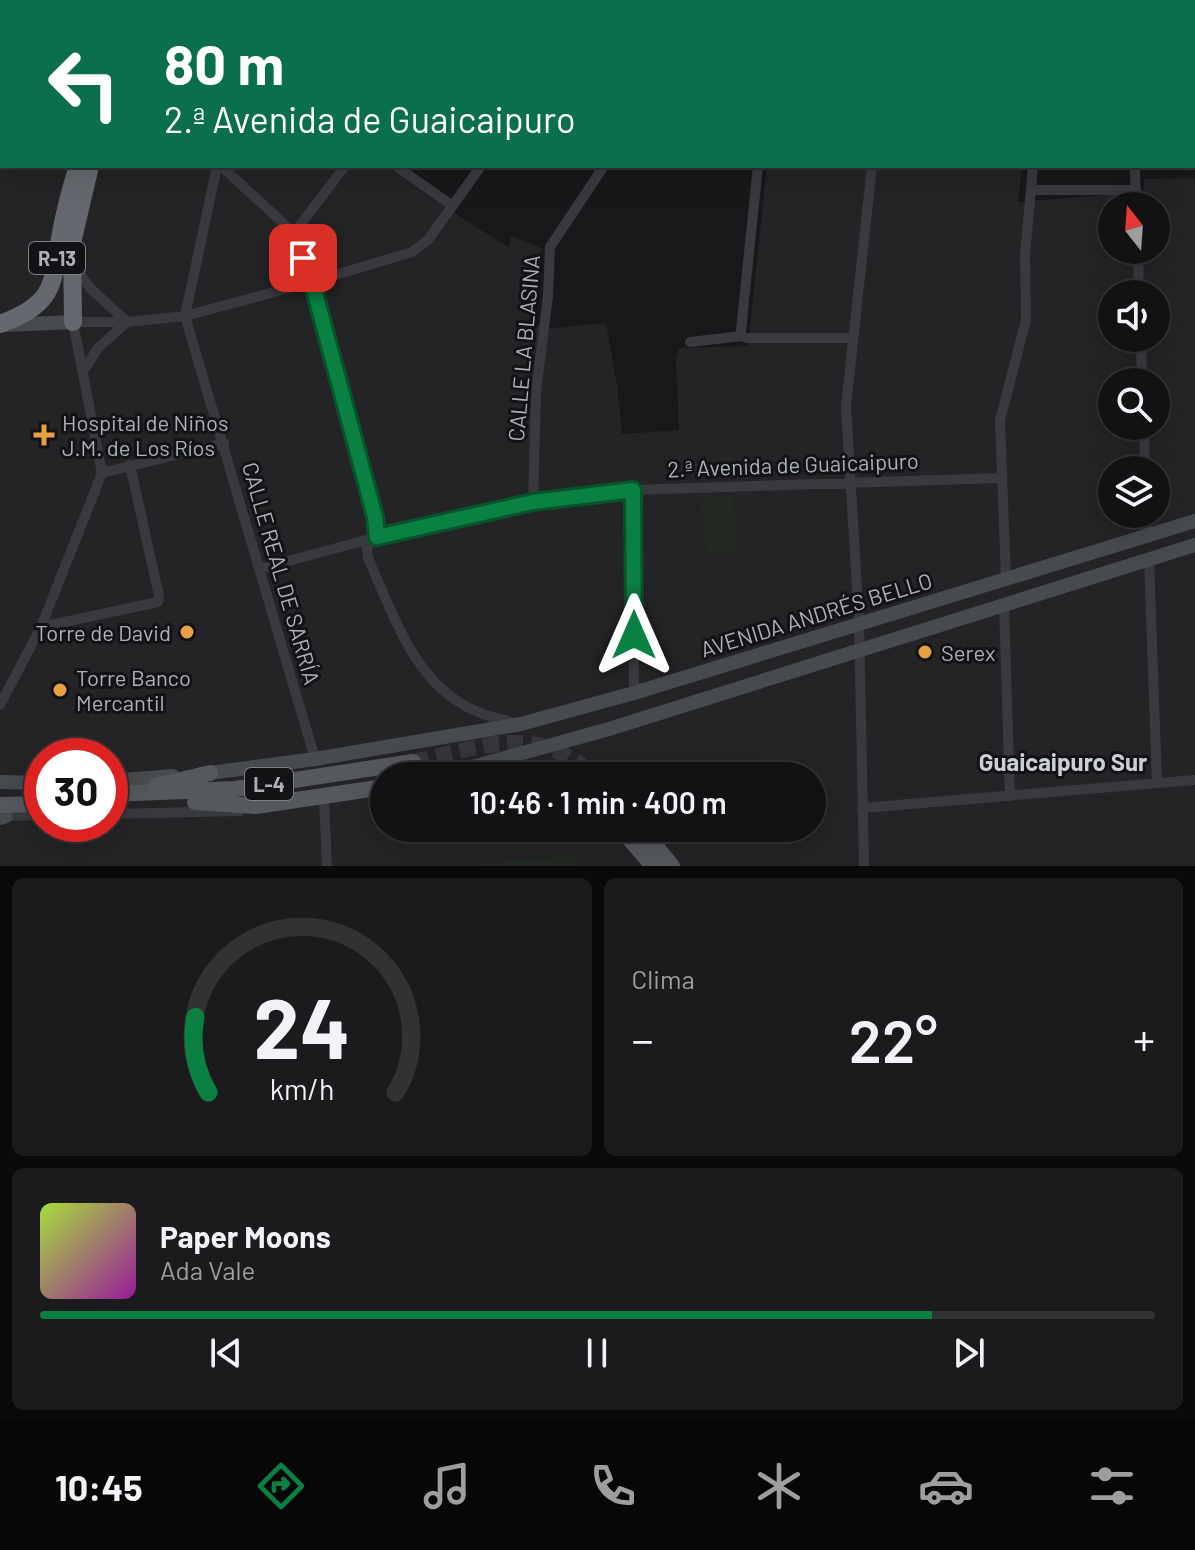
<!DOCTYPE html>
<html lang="es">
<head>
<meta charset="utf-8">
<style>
  :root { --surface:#121214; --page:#1b1b1d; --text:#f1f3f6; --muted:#9c9ea0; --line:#313234; --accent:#0b8043 }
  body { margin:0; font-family:Barlow,sans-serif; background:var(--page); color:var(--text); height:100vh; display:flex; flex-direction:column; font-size:30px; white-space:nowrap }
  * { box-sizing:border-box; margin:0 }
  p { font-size:26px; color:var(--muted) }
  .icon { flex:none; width:44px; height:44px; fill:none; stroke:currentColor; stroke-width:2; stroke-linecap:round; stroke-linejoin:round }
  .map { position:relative; height:866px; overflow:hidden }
  .sheet { display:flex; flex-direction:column; gap:12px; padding:12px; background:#0a0a0b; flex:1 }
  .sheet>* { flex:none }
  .hud { position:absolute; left:0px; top:0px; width:1196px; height:168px; box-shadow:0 8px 32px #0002,0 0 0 2px var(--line); background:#0b6e4f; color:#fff; overflow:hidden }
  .needle { width:52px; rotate:343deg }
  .tools { position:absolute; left:1098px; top:192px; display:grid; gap:16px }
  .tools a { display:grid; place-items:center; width:72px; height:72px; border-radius:50%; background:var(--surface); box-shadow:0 8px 32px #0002,0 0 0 2px var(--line); font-size:40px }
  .speed { position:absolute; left:24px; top:738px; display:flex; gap:16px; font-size:40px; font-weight:700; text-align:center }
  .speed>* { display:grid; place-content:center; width:104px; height:104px; border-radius:50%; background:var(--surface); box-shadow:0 8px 32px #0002,0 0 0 2px var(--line); line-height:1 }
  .speed .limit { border:12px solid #d22; background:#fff; color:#111 }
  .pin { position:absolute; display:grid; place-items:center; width:68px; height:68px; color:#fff; margin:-34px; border-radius:16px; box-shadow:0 4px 12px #0006 }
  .me { position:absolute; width:88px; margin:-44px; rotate:0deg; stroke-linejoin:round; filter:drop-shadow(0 0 6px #0008) }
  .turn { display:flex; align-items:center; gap:28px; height:168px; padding:0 32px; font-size:36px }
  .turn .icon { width:104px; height:104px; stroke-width:2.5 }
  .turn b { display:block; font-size:56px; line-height:68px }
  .big { font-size:60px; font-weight:600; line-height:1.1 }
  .sheet .tile { flex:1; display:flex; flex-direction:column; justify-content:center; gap:12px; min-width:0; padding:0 28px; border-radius:12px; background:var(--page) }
  .sheet .dial { align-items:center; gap:0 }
  .dial svg { height:208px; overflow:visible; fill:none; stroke:var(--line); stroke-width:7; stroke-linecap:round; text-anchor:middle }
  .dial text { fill:var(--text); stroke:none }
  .song { display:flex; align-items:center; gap:24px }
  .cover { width:96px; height:96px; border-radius:12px; background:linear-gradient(135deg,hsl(80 70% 55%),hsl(300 70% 35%)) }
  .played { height:8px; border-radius:4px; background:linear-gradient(90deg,var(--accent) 80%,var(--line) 80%) }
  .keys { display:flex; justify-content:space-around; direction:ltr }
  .heat { display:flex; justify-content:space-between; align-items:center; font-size:44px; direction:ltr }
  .sheet .tiles { flex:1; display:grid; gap:12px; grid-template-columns:1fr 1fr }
  .tile:last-child { grid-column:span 2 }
  .trip { position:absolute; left:370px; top:762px; width:456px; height:80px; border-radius:40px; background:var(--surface); box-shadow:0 8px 32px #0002,0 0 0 2px var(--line); font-weight:600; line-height:80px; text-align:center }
  .tabs { display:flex; height:128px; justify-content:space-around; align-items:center; background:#070708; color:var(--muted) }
  .tabs .icon { width:56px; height:56px }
  .tabs .selected { color:var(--accent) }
  .tabs b { font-size:36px; color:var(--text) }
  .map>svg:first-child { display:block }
  .built { fill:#242427; fill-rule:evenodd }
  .green { fill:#222922 }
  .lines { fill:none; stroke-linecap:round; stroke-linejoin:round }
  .primary-tunnel { stroke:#35363a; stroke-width:16; stroke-dasharray:16 8; stroke-linecap:butt }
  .street { stroke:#393a3e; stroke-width:10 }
  .secondary { stroke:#474a4e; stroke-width:14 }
  .primary { stroke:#55585d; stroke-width:16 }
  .highway { stroke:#65696f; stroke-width:18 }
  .route-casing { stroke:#07532c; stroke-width:20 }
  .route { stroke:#0b8043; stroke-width:14 }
  .poi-dot { fill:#e7a043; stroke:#131315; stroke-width:3 }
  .labels { text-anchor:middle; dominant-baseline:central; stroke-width:6; stroke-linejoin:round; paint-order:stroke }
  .shield { fill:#131315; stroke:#7d8188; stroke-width:2 }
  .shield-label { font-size:20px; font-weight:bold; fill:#abb0b9 }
  .street-label { font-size:22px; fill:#abb0b9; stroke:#131315 }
  .poi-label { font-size:22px; fill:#abb0b9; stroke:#131315; text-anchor:start }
  .neighbourhood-label { font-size:24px; font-weight:bold; fill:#cccfd5; stroke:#131315 }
</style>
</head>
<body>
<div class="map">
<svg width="1195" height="866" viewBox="0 0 1195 866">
  <rect width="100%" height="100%" fill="#18181a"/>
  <path class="built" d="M0,0H326L2,2V166H397L459,216L508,247L511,236L541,248L539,289L527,324L551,328L606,323L617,385L622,434L679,430L676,359L679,348L748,346L767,166H1022L1018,202L1144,192V179L1195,178V866H0ZM1112,206H1156V250H1112ZM1112,294H1156V338H1112ZM1112,382H1156V426H1112ZM1112,470H1156V514H1112ZM42,756H110V824H42ZM384,776H812V828H384Z
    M789,0H1038L789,2Z"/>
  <path class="green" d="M732,495L740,549L708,554L700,500Z
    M577,855L578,866H460Z"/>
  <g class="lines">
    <path class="primary-tunnel" d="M413,762C480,748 537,721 593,776"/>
    <path class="street" d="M568,0L571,2
      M1129,0L1130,2
      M188,2L189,0
      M339,2L340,0
      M467,2L469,0
      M595,2L597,0
      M775,2L776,0
      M891,2L892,0
      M1048,2V0
      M217,166L185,316L315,759
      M221,166L294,233L312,282L375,517L377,537L367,547L368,558C391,609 411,674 462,704C478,714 497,718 515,723
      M396,166L453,206
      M1135,166L1136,206
      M1031,190H1136
      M294,233L345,166
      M1138,250L1139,294
      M74,265L90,288L127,322
      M742,336L741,330L758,166
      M1141,338L1142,382
      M690,342L742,336L747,338H852
      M84,370L98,348L126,323
      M1144,426L1145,470
      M102,473L224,443
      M633,490L634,693
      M533,502L536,392L548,296L550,247L604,166
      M1146,514V536
      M1149,560L1157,782
      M259,569L377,537L533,502L633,490L1001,478
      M1006,580L1000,420L1026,320L1025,255L1033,166
      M1004,606L1010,796
      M41,627L158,602L159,596L130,465
      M0,705L41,627L102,473L73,322H127L185,316L312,282L412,252L428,240L481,166
      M324,799L327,866
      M862,808L1195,780
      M110,814L240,811
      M2,816L42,815
      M864,866L859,622L846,406L872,166"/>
    <path class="secondary" d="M4,325L73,322
      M454,772L609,729L1195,545
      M202,774L315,759L521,724L634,693L1195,521
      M110,781L173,776
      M0,782L42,783
      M0,818L6,816"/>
    <path class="primary" d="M438,776H523
      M156,786L210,773
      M110,794L235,789L413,762
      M195,802L256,806L384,787
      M0,805L42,804
      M620,828L653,866
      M641,828L672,866"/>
    <path class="highway" d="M127,2L128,0
      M73,322L72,243L90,166
      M0,324C56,303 52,285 61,233C65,211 71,188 78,166"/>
  </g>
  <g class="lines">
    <g class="route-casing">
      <path id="route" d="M303,258L312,282L375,517L377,537L533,502L633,490L634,635"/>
    </g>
    <use href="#route" class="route"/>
  </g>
  <g class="poi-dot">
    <path d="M40 423h8v8h8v8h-8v8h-8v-8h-8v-8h8z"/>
    <circle cx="187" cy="632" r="8"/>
    <circle cx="925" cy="652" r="8"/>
    <circle cx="60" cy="690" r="8"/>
  </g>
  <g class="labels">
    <g class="shield">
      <rect x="29" y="242" width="56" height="32" rx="6"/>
      <rect x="245" y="768" width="48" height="32" rx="6"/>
    </g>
    <g class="shield-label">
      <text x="57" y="258">R-13</text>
      <text x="269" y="784">L-4</text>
    </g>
    <g class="street-label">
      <text transform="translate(523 348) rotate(-85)">CALLE LA BLASINA</text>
      <text transform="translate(793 464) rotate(-2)">2.ª Avenida de Guaicaipuro</text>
      <text transform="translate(282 573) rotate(74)">CALLE REAL DE SARRÍA</text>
      <text transform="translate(816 614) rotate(-17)">AVENIDA ANDRÉS BELLO</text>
    </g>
    <g class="poi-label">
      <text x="62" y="422">Hospital de Niños<tspan x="62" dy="25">J.M. de Los Ríos</tspan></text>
      <text x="171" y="632" text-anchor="end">Torre de David</text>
      <text x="941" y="652">Serex</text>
      <text x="76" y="677">Torre Banco<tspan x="76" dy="25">Mercantil</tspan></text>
    </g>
    <g class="neighbourhood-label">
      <text x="1063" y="761">Guaicaipuro Sur</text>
    </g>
  </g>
</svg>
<div class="tools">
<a><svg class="needle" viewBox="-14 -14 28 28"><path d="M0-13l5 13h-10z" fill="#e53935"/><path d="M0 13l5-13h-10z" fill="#9c9ea0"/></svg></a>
<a><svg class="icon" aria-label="sound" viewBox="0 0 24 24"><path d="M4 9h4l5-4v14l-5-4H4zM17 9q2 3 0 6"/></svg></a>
<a><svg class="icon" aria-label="search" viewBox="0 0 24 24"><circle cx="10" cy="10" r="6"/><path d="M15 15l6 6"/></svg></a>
<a><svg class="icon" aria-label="layers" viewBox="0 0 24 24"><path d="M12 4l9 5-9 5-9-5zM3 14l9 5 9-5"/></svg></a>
</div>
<div class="speed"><div class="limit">30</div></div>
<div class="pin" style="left:303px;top:258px;background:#d93025"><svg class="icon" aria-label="arrive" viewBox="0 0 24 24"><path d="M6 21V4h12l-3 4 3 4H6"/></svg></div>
<svg class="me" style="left:634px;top:635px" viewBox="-20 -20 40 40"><path d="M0-17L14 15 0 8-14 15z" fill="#0b8043" stroke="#fff" stroke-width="4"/></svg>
<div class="trip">10:46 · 1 min · 400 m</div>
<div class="hud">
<div class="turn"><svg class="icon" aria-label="left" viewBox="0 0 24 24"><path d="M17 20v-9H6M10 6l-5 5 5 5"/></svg><div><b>80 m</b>2.ª Avenida de Guaicaipuro</div></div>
</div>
</div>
<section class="sheet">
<div class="tiles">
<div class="tile dial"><svg viewBox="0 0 100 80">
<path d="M14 69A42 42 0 1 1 86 69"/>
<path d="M14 69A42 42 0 0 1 9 40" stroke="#0b8043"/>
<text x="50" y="56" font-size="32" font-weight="700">24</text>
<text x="50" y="72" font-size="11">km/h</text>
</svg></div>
<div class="tile"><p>Clima</p>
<div class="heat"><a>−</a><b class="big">22°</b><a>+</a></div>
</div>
<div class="tile">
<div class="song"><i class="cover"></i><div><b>Paper Moons</b><p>Ada Vale</p></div></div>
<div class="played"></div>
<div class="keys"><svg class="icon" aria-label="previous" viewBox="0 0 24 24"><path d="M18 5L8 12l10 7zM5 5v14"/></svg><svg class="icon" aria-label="pause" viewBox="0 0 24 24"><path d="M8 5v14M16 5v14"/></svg><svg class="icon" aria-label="next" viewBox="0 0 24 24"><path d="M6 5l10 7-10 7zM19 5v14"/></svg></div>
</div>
</div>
</section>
<nav class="tabs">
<b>10:45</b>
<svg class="icon selected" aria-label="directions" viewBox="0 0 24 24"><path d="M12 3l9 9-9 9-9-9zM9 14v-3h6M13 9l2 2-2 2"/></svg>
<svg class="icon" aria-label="music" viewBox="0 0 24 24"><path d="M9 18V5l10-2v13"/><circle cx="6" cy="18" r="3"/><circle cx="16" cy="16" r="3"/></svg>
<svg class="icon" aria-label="phone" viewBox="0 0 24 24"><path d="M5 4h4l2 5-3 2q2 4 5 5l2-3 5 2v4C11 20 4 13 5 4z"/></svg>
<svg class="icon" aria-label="climate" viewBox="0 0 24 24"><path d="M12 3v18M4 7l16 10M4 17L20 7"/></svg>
<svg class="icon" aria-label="car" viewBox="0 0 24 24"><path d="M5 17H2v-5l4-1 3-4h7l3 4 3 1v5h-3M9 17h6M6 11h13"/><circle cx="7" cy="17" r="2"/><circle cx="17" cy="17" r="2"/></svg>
<svg class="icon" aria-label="filters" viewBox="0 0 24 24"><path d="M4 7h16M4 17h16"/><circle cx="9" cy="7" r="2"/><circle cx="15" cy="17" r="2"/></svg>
</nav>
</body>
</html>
